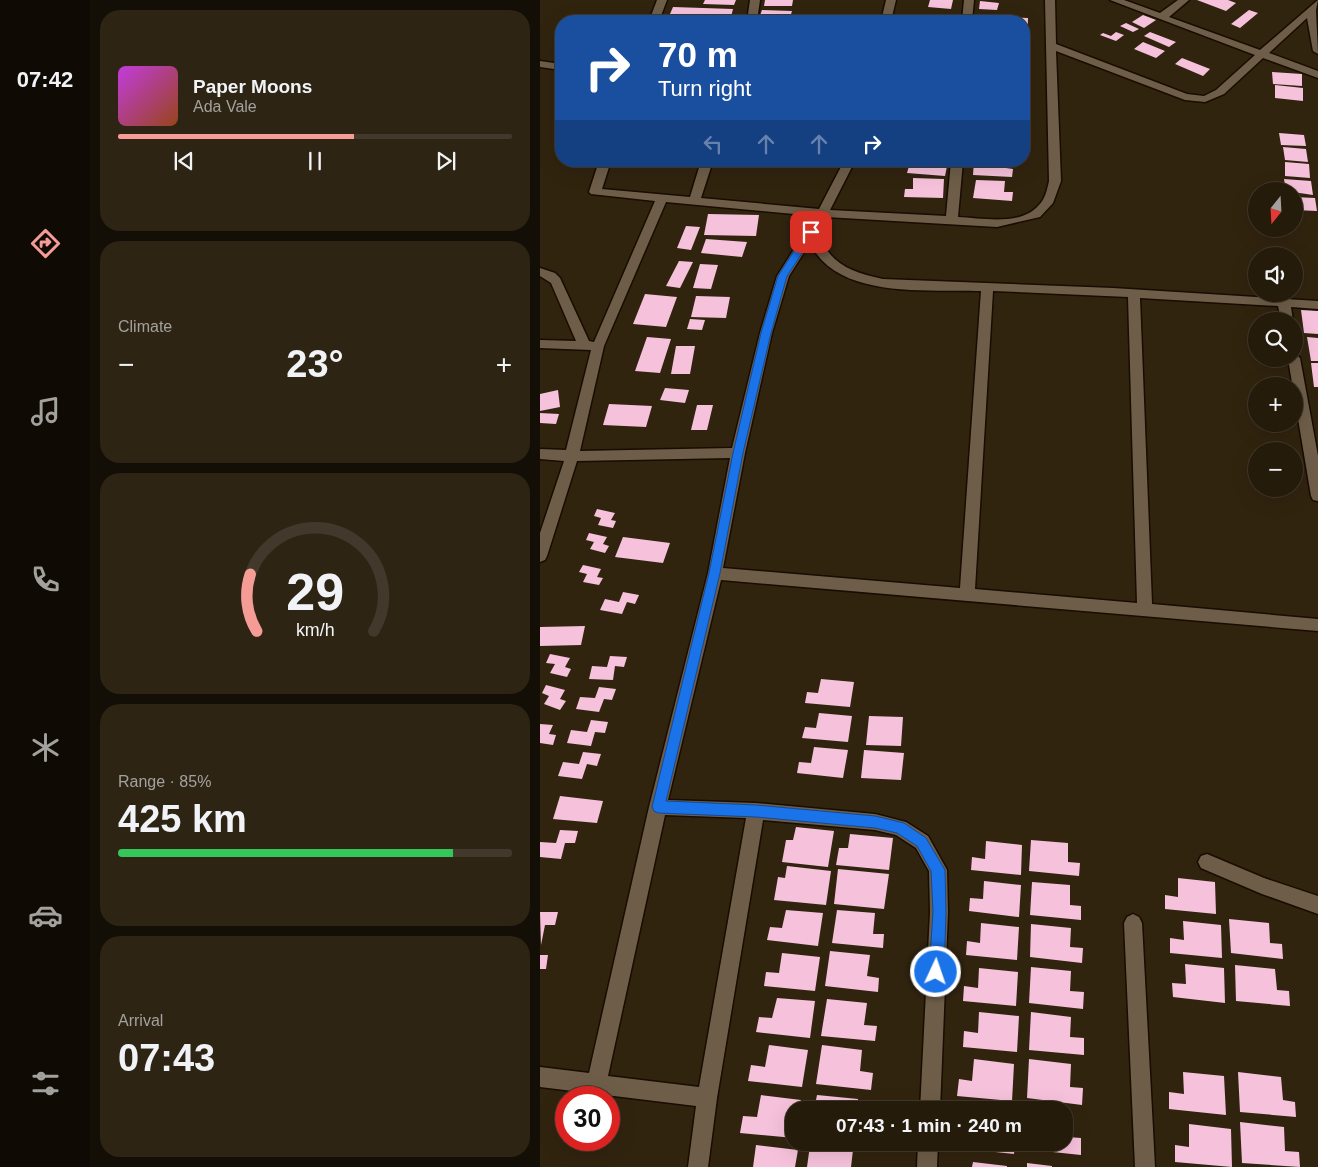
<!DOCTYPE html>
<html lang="en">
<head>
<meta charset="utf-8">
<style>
  :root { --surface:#251b0b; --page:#2d2414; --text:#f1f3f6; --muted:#a3a19d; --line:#42392c; --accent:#f59c96 }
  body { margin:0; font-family:Helvetica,sans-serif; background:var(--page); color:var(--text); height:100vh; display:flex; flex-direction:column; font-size:19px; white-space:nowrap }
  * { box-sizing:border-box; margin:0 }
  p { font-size:16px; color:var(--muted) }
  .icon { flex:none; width:28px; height:28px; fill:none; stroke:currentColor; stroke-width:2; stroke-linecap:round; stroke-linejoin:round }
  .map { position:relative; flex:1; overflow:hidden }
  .side { display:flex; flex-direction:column; gap:10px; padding:10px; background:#140f06; width:450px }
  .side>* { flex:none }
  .hud { position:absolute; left:15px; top:15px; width:475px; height:152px; border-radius:20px; box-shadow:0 5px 20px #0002,0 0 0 1px var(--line); background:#1a4fa0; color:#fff; overflow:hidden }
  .needle { width:32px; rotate:198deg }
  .tools { position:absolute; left:708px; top:182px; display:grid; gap:10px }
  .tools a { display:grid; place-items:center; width:55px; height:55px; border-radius:50%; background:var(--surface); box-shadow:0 5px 20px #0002,0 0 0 1px var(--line); font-size:25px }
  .speed { position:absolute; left:15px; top:1086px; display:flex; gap:10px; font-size:25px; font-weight:700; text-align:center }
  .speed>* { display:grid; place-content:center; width:65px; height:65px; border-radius:50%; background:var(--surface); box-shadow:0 5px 20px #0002,0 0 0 1px var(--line); line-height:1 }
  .speed .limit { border:8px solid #d22; background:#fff; color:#111 }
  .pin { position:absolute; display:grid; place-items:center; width:42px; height:42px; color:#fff; margin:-21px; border-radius:10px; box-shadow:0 2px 8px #0006 }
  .me { position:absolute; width:55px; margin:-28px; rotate:3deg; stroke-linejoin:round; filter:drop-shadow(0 0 4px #0008) }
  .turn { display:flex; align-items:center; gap:18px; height:105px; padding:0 20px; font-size:22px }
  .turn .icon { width:65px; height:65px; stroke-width:2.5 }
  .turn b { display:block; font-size:35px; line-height:42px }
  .lanes { display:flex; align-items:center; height:48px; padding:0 20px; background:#0003; justify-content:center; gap:25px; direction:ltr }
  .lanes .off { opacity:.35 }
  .big { font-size:38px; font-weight:700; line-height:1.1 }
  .side .tile { flex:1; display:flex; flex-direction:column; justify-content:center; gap:8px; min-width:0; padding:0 18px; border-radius:20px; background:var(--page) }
  .side .dial { align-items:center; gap:0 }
  .dial svg { height:130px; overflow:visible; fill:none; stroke:var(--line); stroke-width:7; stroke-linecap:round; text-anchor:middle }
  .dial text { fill:var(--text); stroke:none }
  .song { display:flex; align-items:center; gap:15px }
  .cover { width:60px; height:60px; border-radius:8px; background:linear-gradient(135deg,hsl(290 70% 55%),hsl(20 70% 35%)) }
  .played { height:5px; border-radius:2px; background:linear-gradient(90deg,var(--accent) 60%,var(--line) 60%) }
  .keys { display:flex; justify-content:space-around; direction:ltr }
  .heat { display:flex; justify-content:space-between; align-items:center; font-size:28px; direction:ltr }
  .charge { height:8px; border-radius:4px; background:linear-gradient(90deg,#34c759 85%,var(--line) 0) }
  .trip { position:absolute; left:245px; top:1101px; width:288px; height:50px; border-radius:20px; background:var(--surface); box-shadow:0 5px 20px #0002,0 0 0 1px var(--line); font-weight:700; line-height:50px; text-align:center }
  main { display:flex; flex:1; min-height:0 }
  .tab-bar { display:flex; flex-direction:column; width:90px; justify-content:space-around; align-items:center; background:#0f0b04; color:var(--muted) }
  .tab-bar .icon { width:35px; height:35px }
  .tab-bar .current { color:var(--accent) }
  .tab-bar b { font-size:22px; color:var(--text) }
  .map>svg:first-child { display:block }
  .building { fill:#f6c2db }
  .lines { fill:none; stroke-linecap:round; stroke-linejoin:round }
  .street-casing { stroke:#190c00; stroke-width:3 }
  .street { fill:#6e5e49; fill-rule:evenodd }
  .route { fill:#1a73e8; stroke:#114b97 }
</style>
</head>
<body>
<main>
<nav class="tab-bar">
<b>07:42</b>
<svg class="icon current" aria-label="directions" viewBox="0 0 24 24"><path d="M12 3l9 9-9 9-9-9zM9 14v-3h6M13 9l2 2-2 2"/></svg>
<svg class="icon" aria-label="music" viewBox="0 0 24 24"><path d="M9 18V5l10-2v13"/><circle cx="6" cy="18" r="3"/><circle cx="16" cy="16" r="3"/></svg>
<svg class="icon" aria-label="phone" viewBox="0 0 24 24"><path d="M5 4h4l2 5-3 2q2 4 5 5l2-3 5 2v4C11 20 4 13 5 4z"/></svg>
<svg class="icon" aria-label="climate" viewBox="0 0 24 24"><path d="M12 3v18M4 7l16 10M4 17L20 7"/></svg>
<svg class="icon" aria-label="car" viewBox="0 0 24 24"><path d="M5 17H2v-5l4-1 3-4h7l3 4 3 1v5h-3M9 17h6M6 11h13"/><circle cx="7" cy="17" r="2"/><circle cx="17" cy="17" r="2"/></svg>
<svg class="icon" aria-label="filters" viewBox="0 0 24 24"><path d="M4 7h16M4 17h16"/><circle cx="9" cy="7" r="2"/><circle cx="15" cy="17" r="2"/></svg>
</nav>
<section class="side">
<div class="tile">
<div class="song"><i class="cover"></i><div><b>Paper Moons</b><p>Ada Vale</p></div></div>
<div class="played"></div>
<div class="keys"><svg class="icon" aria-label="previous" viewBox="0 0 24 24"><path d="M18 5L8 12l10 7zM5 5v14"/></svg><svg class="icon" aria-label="pause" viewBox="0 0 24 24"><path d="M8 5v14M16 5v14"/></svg><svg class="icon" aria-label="next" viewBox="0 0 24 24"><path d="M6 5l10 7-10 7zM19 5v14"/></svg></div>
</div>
<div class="tile"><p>Climate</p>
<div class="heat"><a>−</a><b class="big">23°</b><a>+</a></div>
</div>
<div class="tile dial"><svg viewBox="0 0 100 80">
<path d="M14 69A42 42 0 1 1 86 69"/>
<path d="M14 69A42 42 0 0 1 10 34" stroke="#f59c96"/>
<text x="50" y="56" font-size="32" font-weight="700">29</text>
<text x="50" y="72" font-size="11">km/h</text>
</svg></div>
<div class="tile"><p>Range · 85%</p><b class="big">425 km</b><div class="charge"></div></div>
<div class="tile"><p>Arrival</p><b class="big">07:43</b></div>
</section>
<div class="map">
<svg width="778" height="1167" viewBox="0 0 778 1167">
  <rect width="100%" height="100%" fill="#31240f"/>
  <path class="building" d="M165,0H196L194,5L163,4Z
    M225,0H253L252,6H224Z
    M390,0H413L411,9L388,7Z
    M657,0H688L696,3L686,11Z
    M440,1L459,3L457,10L439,9Z
    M133,7L193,9L190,21H127Z
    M222,10L252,11L249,21H218Z
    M709,10L718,13L700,28L691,24Z
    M603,15L616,20L604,28L592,22Z
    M461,17L488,18L487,53H484V21H460Z
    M586,23L599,29L593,32L580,26Z
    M576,32L584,35L576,41L560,35L563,33L571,36Z
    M610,32L636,42L629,47L604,36Z
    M603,42L625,51L616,58L594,49Z
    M642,58L670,69L663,76L635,64Z
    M732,72L762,74V86L733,84Z
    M735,85L763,88V101L735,98Z
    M739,133L764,135L766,146L741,145Z
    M743,147L766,149L768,162L745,160Z
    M377,161H408L405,176L367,173L369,166H376Z
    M434,161H466V168L473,169L472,177L433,175Z
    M745,162L769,164L770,178L745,176Z
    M373,178L404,179L403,198L364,197L365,189H373Z
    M744,179L771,181L773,195L746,191Z
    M436,180L465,181L464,192H473L472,201L433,198Z
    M754,197L775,198L777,211L754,210Z
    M168,214L219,215L216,236L164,235Z
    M146,226L160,227L151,250L137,248Z
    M166,239L207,242L202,257L161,253Z
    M139,261L153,262L140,288L126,286Z
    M160,264L178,265L171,289L153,288Z
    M105,294L137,297L126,327L93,324Z
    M156,296L190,297L186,318L151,317Z
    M761,310L778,311V334L764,333Z
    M150,319L165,320L162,330L147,329Z
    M107,337L131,339L120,373L95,371Z
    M767,337L778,338V361H771Z
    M136,346H155L150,374H131Z
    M771,363H778V387H774Z
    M125,388L149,390L145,403L120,400Z
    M18,390L20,407L0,411V394Z
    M69,404L112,406L106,427L63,425Z
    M157,405H173L167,430H151Z
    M0,413L19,414L16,424L0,423Z
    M57,509L75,513L71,520L76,521L73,528L58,525L61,518L54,516Z
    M49,533L67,537L63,544L69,546L65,553L50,549L54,542L46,540Z
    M83,537L130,543L123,563L75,557Z
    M43,565L61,569L57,577L63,578L59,585L43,582L47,574L39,572Z
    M83,592L99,595L95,604L87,602L82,614L60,610L65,599L79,602Z
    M45,626L41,645L0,646V627Z
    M10,654L30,658L25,667L31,669L27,677L10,673L15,664L6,663Z
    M70,656L87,657L84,667L75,666L73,680L49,679L52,666L67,667Z
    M281,679L314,682L310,707L265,703L267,692L278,693Z
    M6,685L25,690L20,699L26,701L20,710L4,704L9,696L2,693Z
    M59,687L76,689L72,700L64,699L59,712L36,709L40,697L55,698Z
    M279,713L312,716L308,742L262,738L265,727L276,728Z
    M329,716L363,717L361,746L326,745Z
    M51,720L68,722L65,733L55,732L51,746L27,743L31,730L47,732Z
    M0,724L13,725L9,734L16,735L13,745L0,743Z
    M274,747L308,750L303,778L257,773L259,762L271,763Z
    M324,750L364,753L361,780L321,778Z
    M43,752L61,754L57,766L47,764L42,779L18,776L23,762L39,764Z
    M20,796L63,801L57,823L13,819Z
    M256,827L294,831L288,867L242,862L246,840H253Z
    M20,830L38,831L35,843H25L21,859L0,857V842L16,843Z
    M310,834L353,838L349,870L296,865L299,848H308Z
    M491,840L528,843V862L540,863L539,876L489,871Z
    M446,841L482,845L481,875L431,870L432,857L445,859Z
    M247,866L291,871L286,905L234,900L238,877L245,878Z
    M298,869L349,874L344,909L294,904Z
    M638,878L675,882L676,914L625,909V895L638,897Z
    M444,881L481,885L479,917L429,911L430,898L443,899Z
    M492,882L530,885V905L541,906V920L490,915Z
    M246,910L283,913L278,946L227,940L230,927L242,928Z
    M297,910L335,913L333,934H344L343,948L292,943Z
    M0,912H18L15,925H5L1,945Z
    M689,919L729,923L730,943L742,944L743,959L691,953Z
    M643,921L681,925L682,958L630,953V938L644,940Z
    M441,923L479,927L477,960L426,955L427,941L440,943Z
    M491,924L531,928L530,947L543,948L542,963L490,957Z
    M290,951L330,955L327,976L339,978L338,992L285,986Z
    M242,953L280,957L275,991L224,986L226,972L239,973Z
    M0,955H8L6,969H0Z
    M645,964L684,968L685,1003L633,997L632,983L646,984Z
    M695,965L735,969L737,990L749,991L750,1006L696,1001Z
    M491,967L531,971L530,991L544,992L543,1009L489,1003Z
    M439,968L478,972L476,1006L423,1001L424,986L438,988Z
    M237,998L275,1001L270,1038L216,1032L219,1017L232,1018Z
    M287,999L327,1003L324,1025L337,1026L335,1041L281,1036Z
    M439,1012L479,1016L477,1052L423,1047L424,1031L438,1033Z
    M491,1012L531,1017L530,1037L544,1038V1055L489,1050Z
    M229,1045L268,1050L262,1087L208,1081L211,1065L225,1067Z
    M282,1045L322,1050L320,1071L333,1073L331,1090L276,1084Z
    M434,1059L474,1064L472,1101L417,1096L419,1079L432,1081Z
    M489,1059L531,1064L530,1087L543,1088L542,1105L487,1098Z
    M643,1072L684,1076L686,1115L629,1109V1092L644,1094Z
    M698,1072L741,1077L743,1100L755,1102L756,1117L700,1112Z
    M221,1095L261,1100L260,1110H254V1138L200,1133L203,1116L217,1117Z
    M277,1095L318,1099L317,1110H274Z
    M524,1113H529L528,1137L541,1138V1155L484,1149V1142H524Z
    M700,1122L744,1127L745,1151L759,1152L760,1167L702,1163Z
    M649,1124L691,1129L692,1167L635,1162V1145L649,1147Z
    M418,1142H475L474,1154L418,1148Z
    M216,1145L258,1150L255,1167H213Z
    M270,1145L313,1150L311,1167H267Z
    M433,1162L467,1166V1167H432Z
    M487,1163L512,1166V1167H487Z"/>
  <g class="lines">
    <g class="street-casing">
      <path id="street" d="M117,0H127L119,21H109Z
        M210,0H220L217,21H207Z
        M346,0H356L351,21H341Z
        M424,0H434L432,21H422Z
        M505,0H515L516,44L647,94L664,96L676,90L715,55L570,0H584L620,13L638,0H649L629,17L720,50L778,0L776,10L778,54L773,51L767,18L729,53L778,71V78L723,58L684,94L665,102L645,100L516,51L521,181L513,203L500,217L457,227L286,217L277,232C290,264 310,272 343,279L573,288L778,301V309L751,307L753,321H741L738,306L600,298L612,604L778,619V631L181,580L128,800L216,803L335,814L366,822L388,836L407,870L408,912L400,1110H380L390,912L389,871L376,848L356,835L335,830L223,820L177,1098L168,1167H148L156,1106L0,1087V1067L49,1073L109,807L168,573L190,458L37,461L7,556L5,560L0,562V533L24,461L0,459V449L26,450L51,350L0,348V340L36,341L11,283L0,276V268L15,273L20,278L49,341L54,342L115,201L51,194L49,192L59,161H71L62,189L150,197L161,161H173L161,198L279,209L304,161H315L290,210L406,216L411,161H423L418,217C442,218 480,226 498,206C505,200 507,190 509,181ZM126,202L275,216L237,276L220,333L192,448L40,451L64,346ZM270,243C297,300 388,289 441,291L420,588L183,568L205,453L232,333L249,276ZM453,291L588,297L597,603L435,589ZM125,815L206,818L159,1087L68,1076Z
        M0,61L21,64V70L0,67Z
        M754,353L760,358L778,456V501L773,500L771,496L748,359H754Z
        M667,854L724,878L778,896V914L722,894L661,868L658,862L661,856Z
        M593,914L599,917L602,923L615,1167H595L584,923L587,917Z
        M378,1142H398L397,1167H377Z"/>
    </g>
    <use href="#street" class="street"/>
  </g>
  <path class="route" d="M268,229L276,232L247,276L231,333L203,453L180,573L126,801L216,805L335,816L364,823L386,838L405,870L406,912L404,972L401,976L396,979L392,976L389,972L393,912L391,871L377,846L357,833L335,828L216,817L118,813L114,811L112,807L169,573L193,453L221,333L238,276Z"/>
</svg>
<div class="tools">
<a><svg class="needle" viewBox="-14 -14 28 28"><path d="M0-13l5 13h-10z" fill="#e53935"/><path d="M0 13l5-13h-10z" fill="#a3a19d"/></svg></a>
<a><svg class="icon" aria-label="sound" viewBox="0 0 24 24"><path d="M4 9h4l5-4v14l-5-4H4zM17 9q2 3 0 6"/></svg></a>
<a><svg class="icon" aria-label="search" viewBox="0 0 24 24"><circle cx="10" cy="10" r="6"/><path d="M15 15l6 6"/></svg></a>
<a>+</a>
<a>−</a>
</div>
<div class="speed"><div class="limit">30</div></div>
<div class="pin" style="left:271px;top:232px;background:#d93025"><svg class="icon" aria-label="arrive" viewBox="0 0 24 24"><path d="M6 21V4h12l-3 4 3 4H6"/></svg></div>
<svg class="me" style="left:396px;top:972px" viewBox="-20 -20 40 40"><circle r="17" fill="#1a73e8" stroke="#fff" stroke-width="3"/><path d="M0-11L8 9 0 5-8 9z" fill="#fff"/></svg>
<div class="trip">07:43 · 1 min · 240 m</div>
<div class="hud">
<div class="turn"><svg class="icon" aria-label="right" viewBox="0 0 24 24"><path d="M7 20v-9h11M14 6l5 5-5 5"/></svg><div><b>70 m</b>Turn right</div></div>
<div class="lanes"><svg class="icon off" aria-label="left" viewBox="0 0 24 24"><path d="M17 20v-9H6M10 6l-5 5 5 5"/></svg><svg class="icon off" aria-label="ahead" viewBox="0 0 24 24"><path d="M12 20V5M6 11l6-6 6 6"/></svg><svg class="icon off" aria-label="ahead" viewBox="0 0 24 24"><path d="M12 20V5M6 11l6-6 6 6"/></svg><svg class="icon" aria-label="right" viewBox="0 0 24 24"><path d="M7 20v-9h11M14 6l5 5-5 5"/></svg></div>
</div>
</div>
</main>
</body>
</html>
